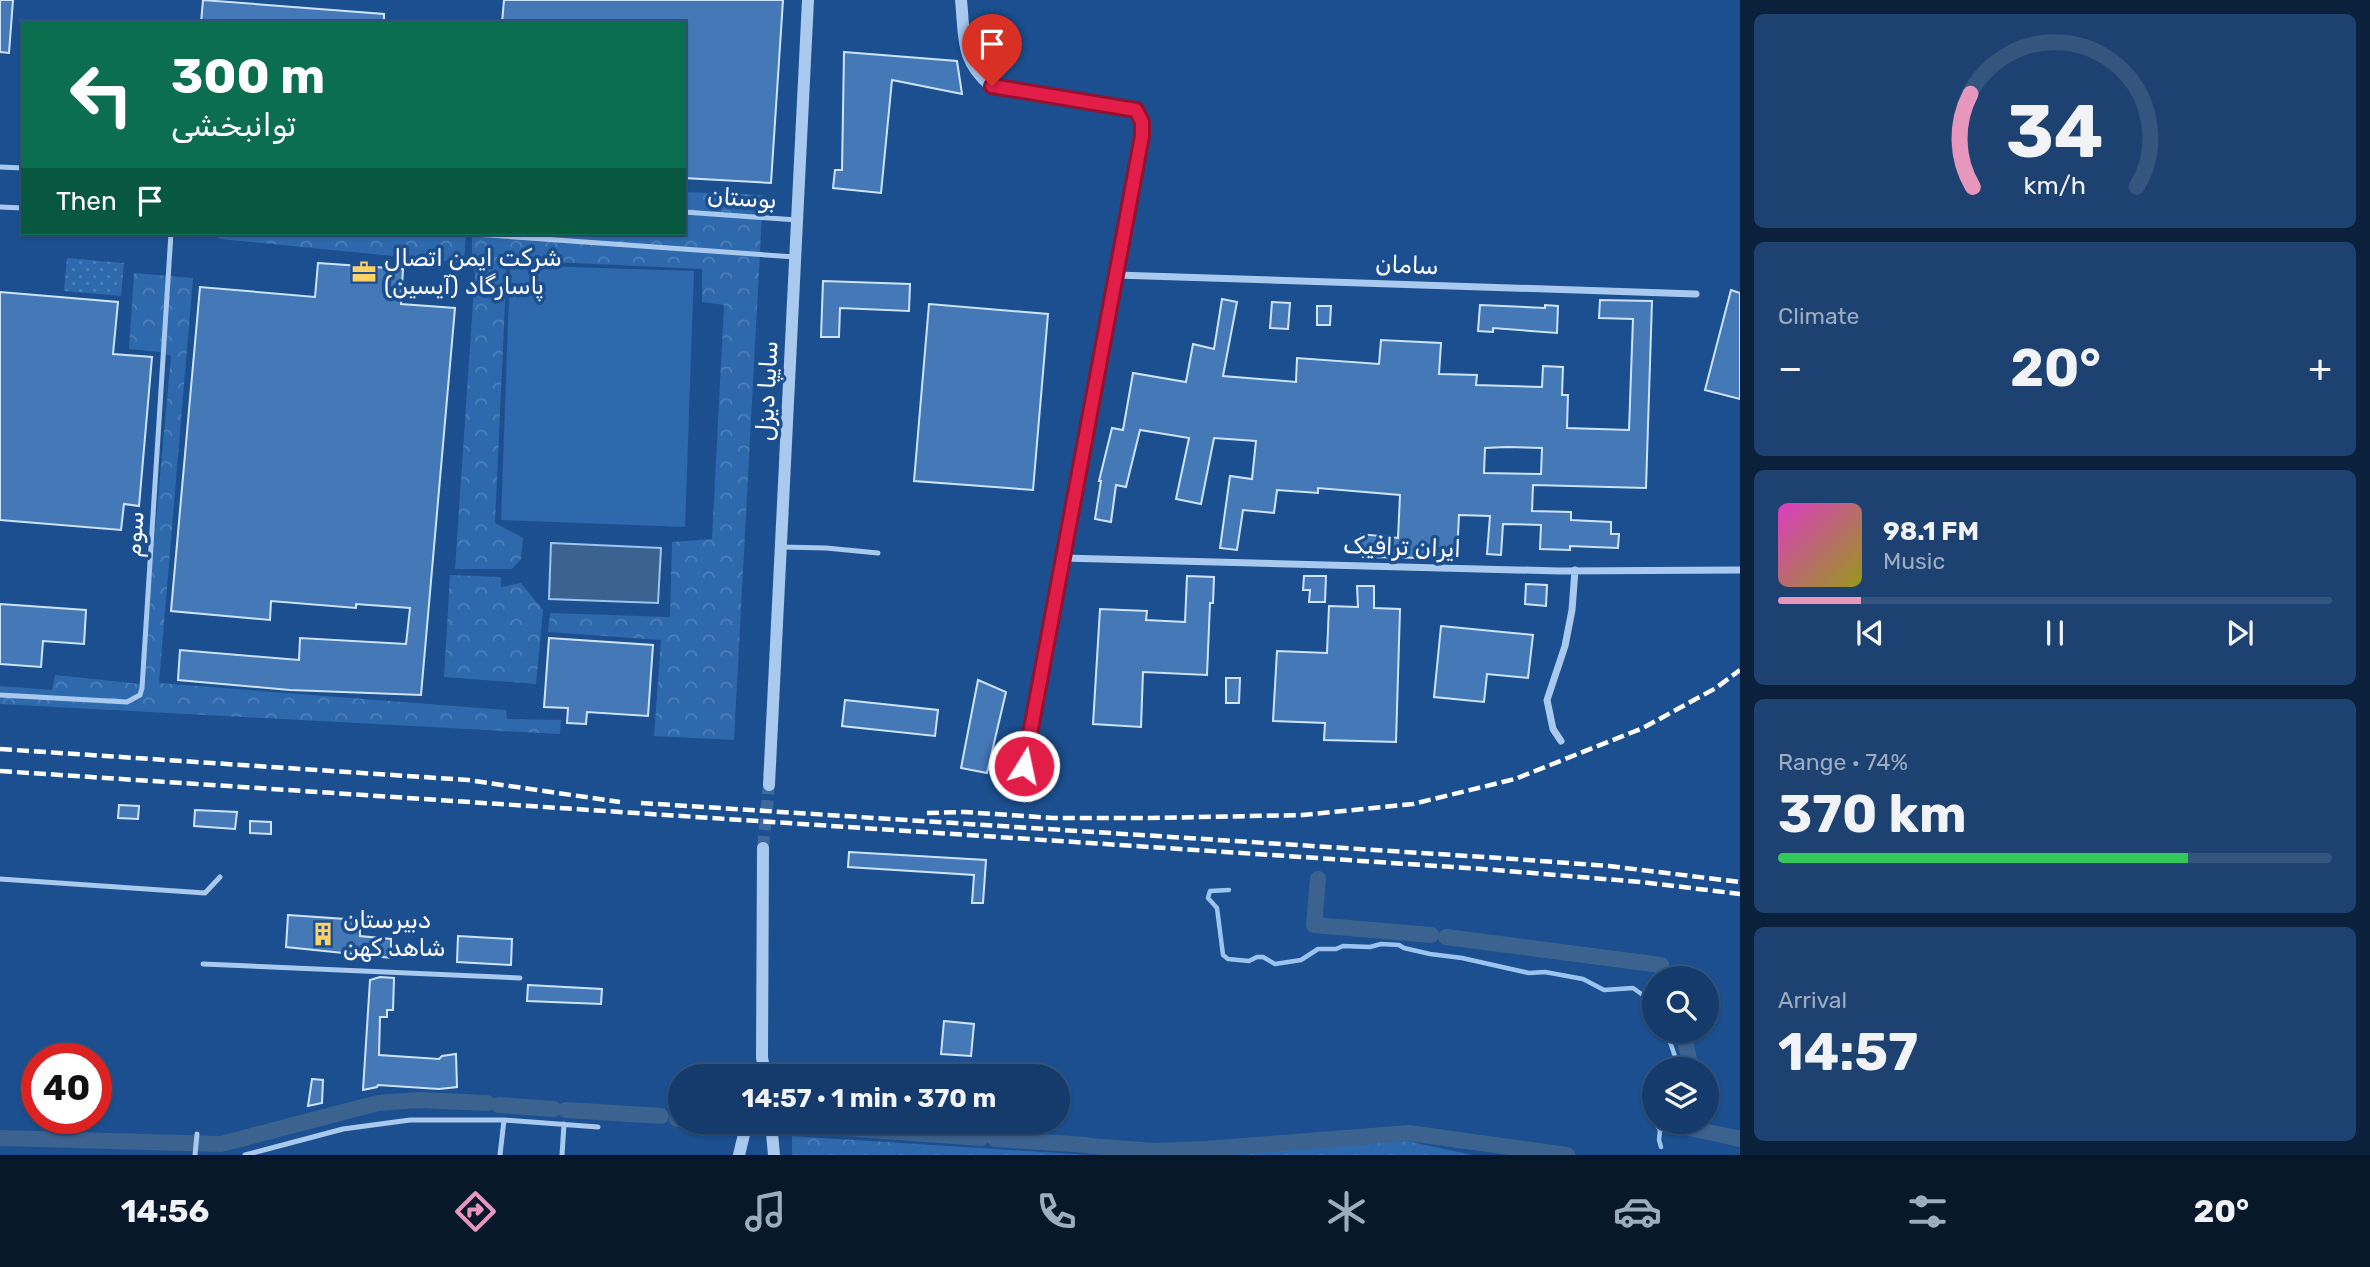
<!DOCTYPE html>
<html lang="en">
<head>
<meta charset="utf-8">
<style>
  :root { --surface:#143b6b; --page:#1d4271; --text:#f1f3f6; --muted:#9dadc1; --line:#33557e; --accent:#e797bd }
  body { margin:0; font-family:Rubik,"Noto Naskh Arabic",sans-serif; background:var(--page); color:var(--text); height:100vh; display:flex; flex-direction:column; font-size:26px; white-space:nowrap }
  * { box-sizing:border-box; margin:0 }
  p { font-size:23px; color:var(--muted) }
  .icon { flex:none; width:38px; height:38px; fill:none; stroke:currentColor; stroke-width:2; stroke-linecap:round; stroke-linejoin:round }
  .map { position:relative; flex:1; overflow:hidden }
  .sheet { display:flex; flex-direction:column; gap:14px; padding:14px; background:#0b203b; width:630px }
  .sheet>* { flex:none }
  .guide { position:absolute; left:21px; top:21px; width:665px; height:214px; border-radius:0px; box-shadow:0 2px 5px #0004,0 0 0 2px var(--line); background:#0b6e4f; color:#fff; overflow:hidden }
  .tools { position:absolute; left:1642px; top:966px; display:grid; gap:14px }
  .tools a { display:grid; place-items:center; width:77px; height:77px; border-radius:50%; background:var(--surface); box-shadow:0 2px 5px #0004,0 0 0 2px var(--line); font-size:35px }
  .speed { position:absolute; left:21px; top:1043px; display:flex; gap:14px; font-size:35px; font-weight:700; text-align:center }
  .speed>* { display:grid; place-content:center; width:91px; height:91px; border-radius:50%; background:var(--surface); box-shadow:0 2px 5px #0004,0 0 0 2px var(--line); line-height:1 }
  .speed .limit { border:10px solid #d22; background:#fff; color:#111 }
  .pin { position:absolute; display:grid; place-items:center; width:60px; height:60px; color:#fff; margin:-72px -30px; border-radius:50% 50% 50% 0; rotate:-45deg; box-shadow:0 0 7px #0007 }
  .pin .icon { rotate:45deg }
  .me { position:absolute; width:77px; margin:-38px; rotate:10deg; stroke-linejoin:round; filter:drop-shadow(0 0 5px #0008) }
  .turn { display:flex; align-items:center; gap:24px; height:147px; padding:0 35px; font-size:32px }
  .turn .icon { width:91px; height:91px; stroke-width:2.5 }
  .turn b { display:block; font-size:49px; line-height:60px }
  .then { display:flex; align-items:center; height:66px; padding:0 35px; background:#0003; gap:14px; font-size:26px }
  .big { font-size:52px; font-weight:700; line-height:1.1 }
  .sheet .widget { flex:1; display:flex; flex-direction:column; justify-content:center; gap:10px; min-width:0; padding:0 24px; border-radius:10px; background:var(--page) }
  .sheet .dial { align-items:center; gap:0 }
  .dial svg { height:182px; overflow:visible; fill:none; stroke:var(--line); stroke-width:7; stroke-linecap:round; text-anchor:middle }
  .dial text { fill:var(--text); stroke:none }
  .song { display:flex; align-items:center; gap:21px }
  .cover { width:84px; height:84px; border-radius:10px; background:linear-gradient(135deg,hsl(310 70% 55%),hsl(60 70% 35%)) }
  .played { height:7px; border-radius:4px; background:linear-gradient(90deg,var(--accent) 15%,var(--line) 15%) }
  .keys { display:flex; justify-content:space-around; direction:ltr }
  .heat { display:flex; justify-content:space-between; align-items:center; font-size:38px; direction:ltr }
  .charge { height:10px; border-radius:5px; background:linear-gradient(90deg,#34c759 74%,var(--line) 0) }
  .trip { position:absolute; left:668px; top:1064px; width:402px; height:70px; border-radius:35px; background:var(--surface); box-shadow:0 2px 5px #0004,0 0 0 2px var(--line); font-weight:700; line-height:70px; text-align:center }
  .menu { display:flex; height:112px; justify-content:space-around; align-items:center; background:#08182b; color:var(--muted) }
  .menu .icon { width:49px; height:49px }
  .menu .active { color:var(--accent) }
  .menu b { font-size:32px; color:var(--text) }
  main { display:flex; flex:1; min-height:0 }
  .map>svg:first-child { display:block }
  .grass { fill:url(#grass-dots) }
  .forest { fill:url(#forest-crowns) }
  .garden { fill:#2e69ad }
  .water { fill:#3c6290; stroke:#9cc4f0; stroke-width:2 }
  .lines { fill:none; stroke-linecap:round; stroke-linejoin:round }
  .stream { stroke:#9cc4f0; stroke-width:4.5 }
  .canal { stroke:#3c6290; stroke-width:16 }
  .building { fill:#4478b7; stroke:#cfe3fa; stroke-width:2; fill-rule:evenodd }
  .tertiary-tunnel { stroke:#3d69a0; stroke-width:12; stroke-dasharray:12 6; stroke-linecap:butt }
  .service { stroke:#a9c9ee; stroke-width:5 }
  .minor { stroke:#a9c9ee; stroke-width:7 }
  .tertiary { stroke:#a9c9ee; stroke-width:12 }
  .rail { stroke:#fff; stroke-width:4.5; stroke-dasharray:12 5; stroke-linecap:butt }
  .route-casing { stroke:#92132f; stroke-width:18 }
  .route { stroke:#e11d48; stroke-width:12 }
  .labels { text-anchor:middle; dominant-baseline:central; stroke-width:7; stroke-linejoin:round; paint-order:stroke }
  .street-label { font-size:24px; fill:#fff; stroke:#1b4f8f }
  .poi-label { font-size:24px; fill:#fff; stroke:#1b4f8f; text-anchor:start }
</style>
</head>
<body>
<main>
<div class="map">
<svg width="1740" height="1155" viewBox="0 0 1740 1155">
  <defs>
    <pattern id="grass-dots" width="8" height="8" patternUnits="userSpaceOnUse" patternTransform="scale(1.75)"><rect width="8" height="8" fill="#2e69ad"/><path d="M2 2h.1M6 6h.1" fill="none" stroke="#4d80b9" stroke-width="1.8" stroke-linecap="round"/></pattern>
    <pattern id="forest-crowns" width="20" height="18" patternUnits="userSpaceOnUse" patternTransform="scale(1.75)"><rect width="20" height="18" fill="#2e69ad"/><path d="M2 6a3 3 0 1 1 6 0M12 15a3 3 0 1 1 6 0" fill="none" stroke="#4d80b9"/></pattern>
  </defs>
  <rect width="100%" height="100%" fill="#1b4f8f"/>
  <path class="grass" d="M67,258L124,263L121,296L64,291Z"/>
  <path class="forest" d="M684,192L763,195L734,740L654,736L661,640L548,632L550,613L670,617L672,542L712,539L724,305L702,302V269L507,260L495,523L523,538L521,559L512,569H455L475,272L472,260V233H684Z
    M205,233H466L464,263L221,239Z
    M134,273L193,278L159,683L506,710L507,719L561,720L560,734L0,704V686L52,690L55,675L141,684L171,356L159,352L129,349Z
    M450,575L501,577V587L521,583L543,610L536,684L444,677Z
    M792,1136L1090,1155H792Z
    M1407,1141L1472,1155H1212Z"/>
  <path class="garden" d="M510,265L694,271L685,527L501,520Z"/>
  <path class="water" d="M551,543L661,548L658,603L549,599Z"/>
  <g class="lines">
    <path class="stream" d="M1229,890L1210,891L1208,898L1217,908L1223,955L1228,959L1249,961L1257,957H1263L1275,964L1301,960L1318,949H1336L1343,946L1370,947L1381,944L1399,945L1404,948L1430,954L1462,958L1529,973L1545,972L1583,979L1604,990L1633,988L1654,1003
      M1669,1031L1670,1042L1677,1062L1673,1066
      M1655,1122L1660,1130
      M1661,1147L1659,1140L1660,1130L1673,1129"/>
    <path class="canal" d="M1318,879L1314,925L1431,935
      M1446,937L1661,965L1665,978
      M1683,1031L1691,1069
      M499,1105L554,1109
      M566,1110L661,1116
      M677,1119H681
      M708,1122L721,1123
      M1680,1122L1681,1126L1740,1139
      M816,1126L981,1138
      M0,1138L221,1144L378,1103L419,1100L487,1103
      M995,1139L1086,1145
      M1090,1146L1155,1151L1206,1149L1409,1133L1567,1155"/>
  </g>
  <path class="building" d="M0,0H13L9,53L0,52Z
    M203,0L384,14V23H201Z
    M504,0H783L771,183L684,178V23H502Z
    M844,52L957,61L962,94L892,80L881,193L833,188L835,170H842Z
    M318,263L403,269L401,304L455,308L421,695L290,690L178,680L180,650L299,660L300,638L406,644L410,608L356,604V608L271,601L270,620L171,611L200,287L315,297Z
    M823,281L910,284L909,311L840,308L839,337H821Z
    M1731,290L1740,293V399L1705,390Z
    M0,292L118,302L113,354L152,357L139,506L124,504L121,530L0,520Z
    M1222,299L1237,302L1223,376L1296,382L1297,358L1379,364L1381,340L1441,343L1439,374L1477,375L1476,385L1542,387L1543,366L1563,367L1562,395H1568L1567,428L1629,430L1633,319L1599,318L1600,300L1652,301L1646,488L1533,485L1532,511L1571,512V520L1611,522V534H1619L1618,548L1570,546V550L1540,549L1541,525L1503,524L1501,555L1487,554L1490,516L1459,515L1457,555L1431,553V558L1363,557L1364,548L1360,547L1361,534L1398,538L1400,495L1318,488V493L1277,490L1274,513L1243,510L1237,550L1220,548L1230,476L1252,479L1256,441L1214,438L1201,504L1176,499L1189,438L1140,430L1126,487L1116,485L1111,522L1095,519L1101,481H1099L1112,428L1123,430L1133,373L1186,382L1193,344L1214,349ZM1507,447L1542,448L1541,474L1484,473L1485,448Z
    M1272,302L1290,303L1288,329L1270,328Z
    M929,304L1048,314L1033,490L914,481Z
    M1480,305L1545,308V305L1558,306L1557,333L1493,328V332L1478,331Z
    M1317,306H1331L1330,325H1317Z
    M1187,576L1214,577L1213,603H1210L1207,675L1143,672L1141,727L1093,724L1100,609L1147,611L1146,620L1185,622Z
    M1304,576H1326L1325,602H1309L1310,590H1303Z
    M1526,584L1547,585L1546,606L1525,604Z
    M1357,586H1374V608L1400,609L1396,742L1324,740L1325,723L1273,721L1277,651L1327,653L1329,606L1358,607Z
    M0,604L86,610L84,644L43,641L41,667L0,664Z
    M1441,626L1533,635L1528,678L1487,674L1484,702L1434,697Z
    M549,638L653,645L648,716L587,712L586,724L567,723L568,708L544,707Z
    M1226,678H1240L1239,703H1226Z
    M978,680L1006,692L987,773L961,768Z
    M845,700L938,710L935,736L842,726Z
    M119,805L139,806L138,819L118,818Z
    M195,810L237,812L235,829L194,826Z
    M250,821L271,822V834L250,833Z
    M849,852L986,860L983,903H972L974,875L848,867Z
    M288,915L360,920V936L391,939V958L286,947Z
    M458,936L512,939L511,965L457,962Z
    M380,977L394,978L393,1010H387V1017H380L379,1055L439,1059L442,1056L456,1054L457,1087L439,1089L378,1085L377,1087L363,1090L370,980Z
    M528,985L602,989L601,1004L527,1001Z
    M944,1021L974,1024L971,1056L941,1054Z
    M312,1079L323,1080L322,1103L308,1106Z"/>
  <g class="lines">
    <path class="tertiary-tunnel" d="M763,848L769,785"/>
    <path class="service" d="M0,167L23,168
      M0,207L23,208
      M684,212L797,220
      M460,233L795,257
      M781,547L826,548L878,553
      M0,695L127,702L140,695L142,688L171,233
      M0,879L205,893L220,877
      M203,964L520,978
      M504,1120L598,1127
      M195,1155L197,1134
      M245,1155L343,1129L410,1120H504L500,1155
      M562,1155L564,1124"/>
    <path class="minor" d="M1116,275L1696,294
      M1062,558L1559,571L1740,570
      M1561,741L1553,729L1547,700L1565,646L1572,610L1575,570"/>
    <path class="tertiary" d="M961,0C965,38 960,60 991,86L1136,110L1142,122V136L1024,767
      M769,785L808,0
      M763,848L762,1057L765,1076
      M771,1122L774,1155
      M739,1155L747,1122"/>
    <path class="rail" d="M0,749L468,780L620,802
      M0,771L1483,869L1641,882L1740,894
      M641,803L1500,858L1609,866L1740,882
      M927,813L965,812L1053,818H1150L1303,815L1413,804L1515,779L1643,728L1716,688L1740,670"/>
  </g>
  <g class="lines">
    <g class="route-casing">
      <path id="route" d="M992,86L1136,110L1142,122V136L1024,766"/>
    </g>
    <use href="#route" class="route"/>
  </g>
  <defs>
    <g id="office-bare" transform="scale(1.89)"><path d="M-6-3h4V-5.5h4V-3h4V5H-6ZM-1-4.5V-3h2v-1.5ZM-6 0V1H6V0Z" fill="#ffd166" stroke="#1b4f8f" stroke-width="2.5" paint-order="stroke"/></g>
    <g id="building-bare" transform="scale(1.89)"><path d="M-4-6H4V6H1V3H-1V6H-4ZM-2.5-4.3h1.7v1.8h-1.7ZM.8-4.3h1.7v1.8H.8ZM-2.5-1h1.7V.8h-1.7ZM.8-1h1.7V.8H.8Z" fill="#ffd166" stroke="#1b4f8f" stroke-width="2.5" paint-order="stroke"/></g>
  </defs>
  <g fill-rule="evenodd">
    <use href="#office-bare" x="364" y="272"/>
    <use href="#building-bare" x="323" y="934"/>
  </g>
  <g class="labels">
    <g class="street-label">
      <text transform="translate(742 198) rotate(4)">بوستان</text>
      <text transform="translate(1407 265) rotate(2)">سامان</text>
      <text transform="translate(767 391) rotate(-87)">سایپا دیزل</text>
      <text transform="translate(134 534) rotate(-86)">سوم</text>
      <text transform="translate(1402 547) rotate(2)">ایران ترافیک</text>
    </g>
    <g class="poi-label">
      <text x="384" y="258">شرکت ایمن اتصال<tspan x="384" dy="28">پاسارگاد (آیسین)</tspan></text>
      <text x="343" y="920">دبیرستان<tspan x="343" dy="28">شاهد کهن</tspan></text>
    </g>
  </g>
</svg>
<div class="tools">
<a><svg class="icon" aria-label="search" viewBox="0 0 24 24"><circle cx="10" cy="10" r="6"/><path d="M15 15l6 6"/></svg></a>
<a><svg class="icon" aria-label="layers" viewBox="0 0 24 24"><path d="M12 4l9 5-9 5-9-5zM3 14l9 5 9-5"/></svg></a>
</div>
<div class="speed"><div class="limit">40</div></div>
<div class="pin" style="left:992px;top:86px;background:#d93025"><svg class="icon" aria-label="arrive" viewBox="0 0 24 24"><path d="M6 21V4h12l-3 4 3 4H6"/></svg></div>
<svg class="me" style="left:1024px;top:766px" viewBox="-20 -20 40 40"><circle r="17" fill="#e11d48" stroke="#fff" stroke-width="3"/><path d="M0-11L8 9 0 5-8 9z" fill="#fff"/></svg>
<div class="trip">14:57 · 1 min · 370 m</div>
<div class="guide">
<div class="turn"><svg class="icon" aria-label="left" viewBox="0 0 24 24"><path d="M17 20v-9H6M10 6l-5 5 5 5"/></svg><div><b>300 m</b>توانبخشی</div></div>
<div class="then">Then<svg class="icon" aria-label="arrive" viewBox="0 0 24 24"><path d="M6 21V4h12l-3 4 3 4H6"/></svg></div>
</div>
</div>
<section class="sheet">
<div class="widget dial"><svg viewBox="0 0 100 80">
<path d="M14 69A42 42 0 1 1 86 69"/>
<path d="M14 69A42 42 0 0 1 13 28" stroke="#e797bd"/>
<text x="50" y="56" font-size="32" font-weight="700">34</text>
<text x="50" y="72" font-size="11">km/h</text>
</svg></div>
<div class="widget"><p>Climate</p>
<div class="heat"><a>−</a><b class="big">20°</b><a>+</a></div>
</div>
<div class="widget">
<div class="song"><i class="cover"></i><div><b>98.1 FM</b><p>Music</p></div></div>
<div class="played"></div>
<div class="keys"><svg class="icon" aria-label="previous" viewBox="0 0 24 24"><path d="M18 5L8 12l10 7zM5 5v14"/></svg><svg class="icon" aria-label="pause" viewBox="0 0 24 24"><path d="M8 5v14M16 5v14"/></svg><svg class="icon" aria-label="next" viewBox="0 0 24 24"><path d="M6 5l10 7-10 7zM19 5v14"/></svg></div>
</div>
<div class="widget"><p>Range · 74%</p><b class="big">370 km</b><div class="charge"></div></div>
<div class="widget"><p>Arrival</p><b class="big">14:57</b></div>
</section>
</main>
<nav class="menu">
<b>14:56</b>
<svg class="icon active" aria-label="directions" viewBox="0 0 24 24"><path d="M12 3l9 9-9 9-9-9zM9 14v-3h6M13 9l2 2-2 2"/></svg>
<svg class="icon" aria-label="music" viewBox="0 0 24 24"><path d="M9 18V5l10-2v13"/><circle cx="6" cy="18" r="3"/><circle cx="16" cy="16" r="3"/></svg>
<svg class="icon" aria-label="phone" viewBox="0 0 24 24"><path d="M5 4h4l2 5-3 2q2 4 5 5l2-3 5 2v4C11 20 4 13 5 4z"/></svg>
<svg class="icon" aria-label="climate" viewBox="0 0 24 24"><path d="M12 3v18M4 7l16 10M4 17L20 7"/></svg>
<svg class="icon" aria-label="car" viewBox="0 0 24 24"><path d="M5 17H2v-5l4-1 3-4h7l3 4 3 1v5h-3M9 17h6M6 11h13"/><circle cx="7" cy="17" r="2"/><circle cx="17" cy="17" r="2"/></svg>
<svg class="icon" aria-label="filters" viewBox="0 0 24 24"><path d="M4 7h16M4 17h16"/><circle cx="9" cy="7" r="2"/><circle cx="15" cy="17" r="2"/></svg>
<b>20°</b>
</nav>
</body>
</html>
